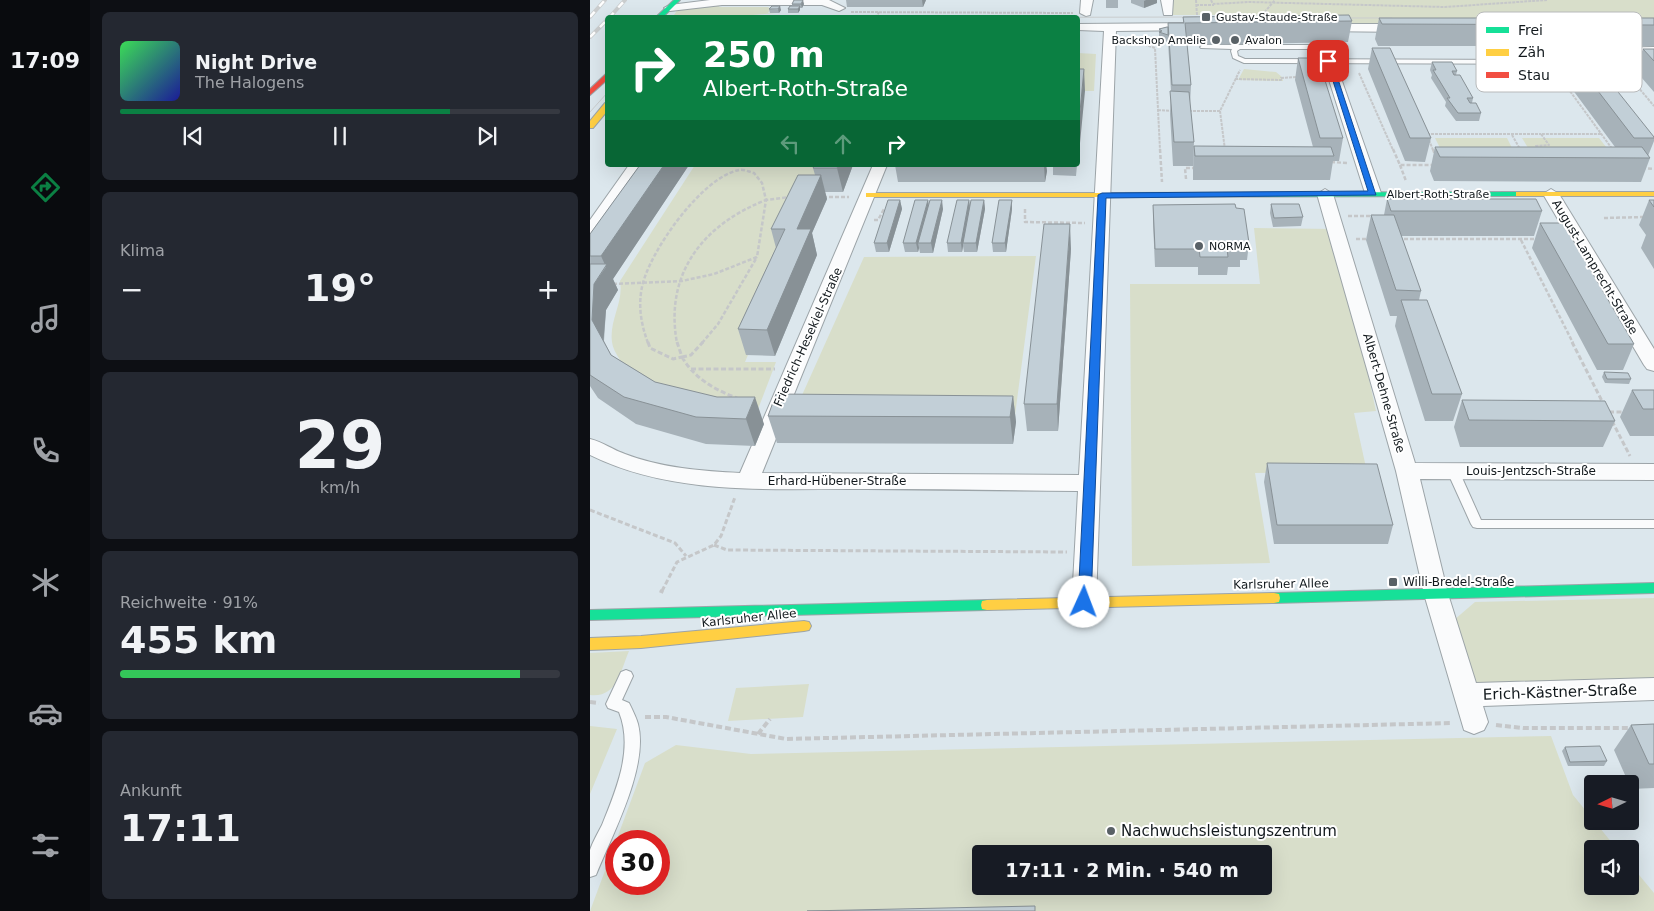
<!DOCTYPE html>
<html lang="de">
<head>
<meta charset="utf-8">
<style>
  :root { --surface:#171b24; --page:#242831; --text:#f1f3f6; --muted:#9ea1a6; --line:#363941; --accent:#0b8043 }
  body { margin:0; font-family:"DejaVu Sans",sans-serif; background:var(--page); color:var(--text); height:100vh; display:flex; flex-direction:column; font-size:19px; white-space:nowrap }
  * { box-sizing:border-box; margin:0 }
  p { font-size:16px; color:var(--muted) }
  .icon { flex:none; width:28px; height:28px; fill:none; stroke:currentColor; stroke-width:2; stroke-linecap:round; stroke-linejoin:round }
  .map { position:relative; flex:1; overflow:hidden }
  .side { display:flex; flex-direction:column; gap:12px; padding:12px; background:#0d0f14; width:500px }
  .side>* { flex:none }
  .hud { position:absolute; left:15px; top:15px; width:475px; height:152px; border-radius:5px; box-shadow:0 5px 20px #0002; background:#0b8043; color:#fff; overflow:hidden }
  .needle { width:32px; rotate:265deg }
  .controls { position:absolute; left:994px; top:775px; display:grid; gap:10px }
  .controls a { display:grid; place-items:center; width:55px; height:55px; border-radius:5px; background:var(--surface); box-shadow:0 5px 20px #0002; font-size:25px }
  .speed { position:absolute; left:15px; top:830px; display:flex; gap:10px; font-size:25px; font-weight:700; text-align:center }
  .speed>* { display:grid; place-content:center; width:65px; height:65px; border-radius:50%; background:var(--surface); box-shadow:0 5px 20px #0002; line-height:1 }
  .speed .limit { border:8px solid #d22; background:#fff; color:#111 }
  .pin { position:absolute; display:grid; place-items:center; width:42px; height:42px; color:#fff; margin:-21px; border-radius:10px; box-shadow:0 2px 8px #0006 }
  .me { position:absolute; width:55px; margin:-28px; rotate:2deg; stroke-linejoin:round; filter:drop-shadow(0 0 4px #0008) }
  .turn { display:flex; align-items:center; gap:18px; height:105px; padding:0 15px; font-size:22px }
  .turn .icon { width:65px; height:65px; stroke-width:2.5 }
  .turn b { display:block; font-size:35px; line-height:42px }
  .lanes { display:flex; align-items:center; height:48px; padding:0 15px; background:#0003; justify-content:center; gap:25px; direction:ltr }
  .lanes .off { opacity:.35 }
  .big { font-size:38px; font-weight:700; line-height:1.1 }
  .side .card { flex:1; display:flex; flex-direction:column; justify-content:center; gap:8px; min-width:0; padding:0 18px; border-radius:8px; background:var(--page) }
  .side .dial { align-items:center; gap:0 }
  .dial b { font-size:65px; line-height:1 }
  .song { display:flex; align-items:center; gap:15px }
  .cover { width:60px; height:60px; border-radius:8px; background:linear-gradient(135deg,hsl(130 70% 55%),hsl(240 70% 35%)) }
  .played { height:5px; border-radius:2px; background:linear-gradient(90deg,var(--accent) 75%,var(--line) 75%) }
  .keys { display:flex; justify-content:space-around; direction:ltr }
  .heat { display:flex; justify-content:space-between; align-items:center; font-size:28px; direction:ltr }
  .charge { height:8px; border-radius:4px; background:linear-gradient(90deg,#34c759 91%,var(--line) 0) }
  .trip { position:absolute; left:382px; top:845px; width:300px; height:50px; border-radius:5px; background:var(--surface); box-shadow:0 5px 20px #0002; font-weight:700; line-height:50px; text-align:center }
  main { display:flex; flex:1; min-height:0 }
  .tab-bar { display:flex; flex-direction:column; width:90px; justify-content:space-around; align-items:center; background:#090b0e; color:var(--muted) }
  .tab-bar .icon { width:35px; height:35px }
  .tab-bar .on { color:var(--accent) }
  .tab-bar b { font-size:22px; color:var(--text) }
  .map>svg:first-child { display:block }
  .green { fill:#d8deca; fill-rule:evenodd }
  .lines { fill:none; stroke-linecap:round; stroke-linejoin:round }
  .lane-casing { stroke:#9ca4a8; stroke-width:2 }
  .street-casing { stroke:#9ca4a8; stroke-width:2 }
  .fast-casing { stroke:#9ca4a8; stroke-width:2 }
  .slow-casing { stroke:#9ca4a8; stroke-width:2 }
  .jam-casing { stroke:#9ca4a8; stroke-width:2 }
  .path-far3 { stroke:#c5c7c9; stroke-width:2; stroke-dasharray:3 1; stroke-linecap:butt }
  .path-far2 { stroke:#c5c7c9; stroke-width:2.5; stroke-dasharray:4 2; stroke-linecap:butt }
  .path-far1 { stroke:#c5c7c9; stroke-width:3; stroke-dasharray:5 2.5; stroke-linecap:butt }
  .path { stroke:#c5c7c9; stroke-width:4; stroke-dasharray:6 3; stroke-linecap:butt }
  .lane { fill:#fafbfc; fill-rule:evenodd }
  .street { fill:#fafbfc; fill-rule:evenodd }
  .fast { fill:#16e098; fill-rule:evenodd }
  .slow { fill:#ffcf43; fill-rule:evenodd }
  .jam { fill:#f24e42; fill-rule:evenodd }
  .tram { stroke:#cacdce; stroke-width:1 }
  .rail-casing { stroke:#cacdce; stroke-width:4 }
  .rail { stroke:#fff; stroke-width:2.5; stroke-dasharray:7; stroke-linecap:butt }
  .wall { fill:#a7b2b9 }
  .shaded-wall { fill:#889196 }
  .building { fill:#c2cfd7; stroke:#889196 }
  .route { fill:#1a73e8; stroke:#114b97 }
  .poi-dot { fill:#596166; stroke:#fff; stroke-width:2 }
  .labels { text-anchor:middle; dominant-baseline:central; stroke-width:4; stroke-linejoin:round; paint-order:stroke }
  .far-poi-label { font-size:11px; fill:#12191d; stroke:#fff; text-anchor:start }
  .far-street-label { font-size:11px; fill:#12191d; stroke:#fff }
  .street-label { font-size:12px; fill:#12191d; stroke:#fff }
  .poi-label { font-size:12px; fill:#12191d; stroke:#fff; text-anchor:start }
  .near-street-label { font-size:15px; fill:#12191d; stroke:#fff }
  .near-poi-label { font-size:15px; fill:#12191d; stroke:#fff; text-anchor:start }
  .key { fill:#fff; stroke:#b8babb; stroke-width:1 }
  .key-label { font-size:14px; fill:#12191d }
</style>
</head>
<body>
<main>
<nav class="tab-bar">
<b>17:09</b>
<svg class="icon on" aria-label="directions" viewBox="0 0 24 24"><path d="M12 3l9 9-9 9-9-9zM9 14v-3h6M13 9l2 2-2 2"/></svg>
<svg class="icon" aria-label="music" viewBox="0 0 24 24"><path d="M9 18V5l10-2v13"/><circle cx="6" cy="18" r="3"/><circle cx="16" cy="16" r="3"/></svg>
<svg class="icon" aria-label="phone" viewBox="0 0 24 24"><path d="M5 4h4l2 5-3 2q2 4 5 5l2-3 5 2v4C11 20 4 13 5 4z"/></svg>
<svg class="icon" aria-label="climate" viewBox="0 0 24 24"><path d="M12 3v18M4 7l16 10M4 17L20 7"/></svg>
<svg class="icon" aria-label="car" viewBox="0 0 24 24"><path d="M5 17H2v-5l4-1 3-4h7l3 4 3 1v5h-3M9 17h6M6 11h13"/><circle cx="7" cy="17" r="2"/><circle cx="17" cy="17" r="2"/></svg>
<svg class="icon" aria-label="filters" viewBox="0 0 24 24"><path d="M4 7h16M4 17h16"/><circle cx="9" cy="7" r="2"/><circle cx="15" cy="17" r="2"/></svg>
</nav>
<section class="side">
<div class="card">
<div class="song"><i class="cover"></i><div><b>Night Drive</b><p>The Halogens</p></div></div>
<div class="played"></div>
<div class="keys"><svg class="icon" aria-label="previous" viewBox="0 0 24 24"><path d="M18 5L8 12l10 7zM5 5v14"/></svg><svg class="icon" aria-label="pause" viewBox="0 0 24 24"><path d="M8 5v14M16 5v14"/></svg><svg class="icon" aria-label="next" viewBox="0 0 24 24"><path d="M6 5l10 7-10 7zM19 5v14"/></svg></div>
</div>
<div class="card"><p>Klima</p>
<div class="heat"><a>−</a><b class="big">19°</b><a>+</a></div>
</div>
<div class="card dial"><b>29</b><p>km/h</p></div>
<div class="card"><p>Reichweite · 91%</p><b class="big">455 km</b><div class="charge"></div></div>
<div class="card"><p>Ankunft</p><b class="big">17:11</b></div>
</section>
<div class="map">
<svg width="1064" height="911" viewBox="0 0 1064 911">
  <rect width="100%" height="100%" fill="#dce7ed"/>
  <path class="green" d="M572,0H1064V25L676,23L673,15H575Z
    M132,3L129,7H178L181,9L178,13H186L141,17L82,18L88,9Z
    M488,53L506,54L504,91H488Z
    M654,69L686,72L692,77L693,81L648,80Z
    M845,138H917L929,162H857Z
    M932,138H1009L1028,162L946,161Z
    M105,165H238L155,362H186L165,417L41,377C36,367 23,353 22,342C19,320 34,302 30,281Z
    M664,228L746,229L786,411L764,413L777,472L665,473L680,563L542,566L540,284H670Z
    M446,256L425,415L204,413L274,257Z
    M1064,598V679L884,684L864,620L885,602Z
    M39,651C30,672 27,698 0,695V653Z
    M219,684L213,717L138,721L146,688Z
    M0,726L27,729L0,794Z
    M961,736L983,795L1027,849H1002V886H1040V864L1064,893V911H0L55,763L86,745L161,754ZM26,841H69V884H26ZM391,854H674V886H391Z"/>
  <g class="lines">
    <g class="lane-casing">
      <path id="lane" d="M613,45H736L739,47L736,49H650L647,51L648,56L655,59L972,60L965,50L966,49L1064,47V51L973,52L979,60L988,61L989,62L986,64L654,63L643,58L641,51L642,49L611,48L610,47Z
        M863,467L869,471L891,520H1064V528H887L883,527L881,524L857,471Z
        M36,670L41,672L43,676L32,700L39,703C42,709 46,717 48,724C59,767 22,835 6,875L0,877C0,868 0,858 0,850C3,841 8,833 12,825C26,790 44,749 29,712L18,708L16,704L31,672Z"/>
    </g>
    <g class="street-casing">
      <path id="street" d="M120,0H239L255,8L249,11L232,5H132L80,11L74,8L80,5Z
        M491,0H503L500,15L496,16L490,13Z
        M571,0H583L582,15H574Z
        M604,23L610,27L608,30L526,31L506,602L503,609L494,612L485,609L482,602L488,491C417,490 346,489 276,489C184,488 85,497 0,455V439C13,442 23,450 35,454C71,468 113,471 150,473L283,165H297L172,473L489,475L514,31L488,30V24Z
        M732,24H816L822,28L816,32L728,31V25Z
        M739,57L745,61L791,193L788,196H778L775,193L733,61Z
        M1002,58H1064V66L998,65L996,62L998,59Z
        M39,165H54L6,235L0,237V220Z
        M735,189L743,194L825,463L1064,464V480L830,479L858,594L886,683L1064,678V700L893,706L898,722L894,730L884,734L874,730L834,594L806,471L727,194Z
        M961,189L969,194L1064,349V371L1057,369L1054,365L953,194Z"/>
    </g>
    <g class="fast-casing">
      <path id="fast" d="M84,0H90L72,18H65Z
        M929,192H932V196L527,197L523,195L527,193Z
        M1064,583V593L684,603L679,602L678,598L679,594L684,593Z
        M397,600L402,601L403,605L402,609L397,610L0,620V610Z"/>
    </g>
    <g class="slow-casing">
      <path id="slow" d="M15,103H18V110L3,128H0V121Z
        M926,192H1064V196H926Z
        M276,193H527L531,195L527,197H276Z
        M684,593L689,594L690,598L689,602L684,603L397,610L392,609L391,605L392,601L397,600Z
        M214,621L219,622L221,626L219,630L214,631L51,648L0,650V638L51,636Z"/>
    </g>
    <g class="jam-casing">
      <path id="jam" d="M18,72V79L0,95V89Z"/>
    </g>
    <path class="path-far3" d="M606,0L607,15
      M621,0L623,4L659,2L855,7L957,0
      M606,5H624
      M261,12L483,13
      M286,18L289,12
      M673,19L672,15L685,0
      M543,41L565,48L570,150
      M966,72L1023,150
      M769,73L803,150
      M1037,74L1064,106
      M645,79L691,80V78L708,77
      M568,110L582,111
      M599,111H630L650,70
      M630,111L635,150
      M837,134H951
      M922,135L930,149
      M839,140L843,150
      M948,150L946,146L959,145L951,134H1011"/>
    <path class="path-far2" d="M570,149L572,182
      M803,149L810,165H845
      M843,149L845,155
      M741,162L757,163
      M810,165L816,181
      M1052,168L1064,169
      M596,179L595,168H606
      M233,197H259
      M435,209V222L495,223
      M758,216H784
      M1014,218L1055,217
      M284,220H288L294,209
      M766,239H780
      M808,239H947
      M931,240L983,343
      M23,284L92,281L124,274L167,257L176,200L199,197
      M58,343C51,324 48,306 52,287C59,252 112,177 149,170C154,169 159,172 164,173L172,183L176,200C114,224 74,273 87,343
      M112,343L128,324L167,257"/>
    <path class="path-far1" d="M58,342L60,348L83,359L92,357
      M87,342L92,357
      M982,342L1014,405
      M92,357C104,378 125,390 147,398
      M92,357L101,355L113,342
      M101,369H185
      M1019,412H1035
      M1022,421L1040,456
      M0,510L85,543L96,556
      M124,545L137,550L477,552
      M72,591L87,562L124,545L131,536L145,497"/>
    <path class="path" d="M71,593L72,590
      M0,702L9,703
      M55,717H76L196,739L862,723
      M906,725L933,728H1042
      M168,734L180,719"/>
    <use href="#lane" class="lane"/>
    <use href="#street" class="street"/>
    <use href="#fast" class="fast"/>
    <use href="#slow" class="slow"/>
    <use href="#jam" class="jam"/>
    <path class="tram" d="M149,18L607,17
      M747,18H802
      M0,112L18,92"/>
    <g class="rail-casing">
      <path id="rail" d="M0,17L15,0
        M19,18L35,0
        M0,37L18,19"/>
    </g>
    <use href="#rail" class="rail"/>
  </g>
  <path class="wall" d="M256,0H336L333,7H257Z
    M516,0H528V8H516Z
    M541,0H567V3L554,8L541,3Z
    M202,4H214L212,8H210V10L208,13H198V9L202,6Z
    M179,9L191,10L189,13H180Z
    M593,17L762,21L758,42L597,45L601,85L600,104L604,142L603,166H583L580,114L581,91L578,42L569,40V29L593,23Z
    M789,18H1064V46H788L785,39Z
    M782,48L841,138L835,162L815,161L778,69Z
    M975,48L1064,137V141L1058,156L1060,158L1051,182L844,181L840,171L845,147H1025L968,70Z
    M1053,49H1064V92L1045,70Z
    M708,58L753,138L749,161H743L740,180H603V170L604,146L723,147L705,80Z
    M842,62L867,71L866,75L883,98L882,103L891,113L889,121H866L855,106L856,102L841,78L842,75L840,70Z
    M50,165H99L23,279L28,290L16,310L14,341L21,355L65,382L174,424L165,446L116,444L46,424L8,398L0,386V234Z
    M225,165H263L253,192H235L237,199L222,233L227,255L185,356L156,355L148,329L186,248L181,229L225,175L223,168Z
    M305,165H456L457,171L455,182H308Z
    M463,165H487L486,176L463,175Z
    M797,199L952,211L944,236H811L831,291L829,300L872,394L863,421H835L805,326L807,316H800L776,240L781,215H794Z
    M310,200L312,209L299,252H286L284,243Z
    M338,200L339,205L353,209L343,253H330L329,248L328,252H315L313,243Z
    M379,200L380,206L394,200L395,209L387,252H374L373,246L372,252H358L357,243Z
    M422,200V209L416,252H403L402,243Z
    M1059,200H1064V269L1051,248L1056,235L1049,225Z
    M681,204L713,217L711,226L683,227L680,213Z
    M563,205L646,208L659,243L657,260H650V267H638L637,275H608V267H565L563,222Z
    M950,223L1044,344L1033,370H1007L942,248Z
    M481,249L468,431H437L434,404Z
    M1014,372L1041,379L1039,384L1015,383L1012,377Z
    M1042,390H1064V436H1040L1030,417Z
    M423,396L426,422L423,444L187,443L178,416Z
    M872,400L1025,421L1013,447H870L864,427Z
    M677,463L803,525L798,544H684L674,482Z
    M1064,724V788L1041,789L1040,784H1039L1024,750L1041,725Z
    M975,747L1017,761L1014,766H978L972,751Z"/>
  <path class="shaded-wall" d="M213,0L214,4L212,8L211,4Z
    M332,0H336L333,7Z
    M556,0H567V3L554,8V1Z
    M190,6L191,10L189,13L188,9Z
    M210,6V10L208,13V9Z
    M494,69L495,91L488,164V133Z
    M74,165H99L23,279L28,290L16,310L13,346L2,320L4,284L16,267L11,256Z
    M249,165H263L253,192L247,168Z
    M454,165H456L457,171L455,182Z
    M231,175L237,199L222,233L227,255L185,356L177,330L207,229Z
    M310,200L312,209L299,252L297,243Z
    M338,200L339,209L328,243L329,248L328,252L326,243Z
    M352,200L353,209L343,253L341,243Z
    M379,200L380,209L373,243V246L372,252L371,243Z
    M394,200L395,209L387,252L386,243Z
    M422,200V209L416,252L415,243Z
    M480,224L481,249L468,431L467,404Z
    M423,396L426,422L423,444L420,417Z
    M165,397L174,424L165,446L156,419Z"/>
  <path class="building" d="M204,0H213L211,4H202Z
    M182,6H190L188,9H179Z
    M200,6H210L208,9H198Z
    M759,15L762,21L595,23L601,85H582L578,23H594L593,17Z
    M789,18H1064V25L792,24Z
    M577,27H578V35L569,32L572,31L569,29Z
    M782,48H800L841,138H820Z
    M975,48H993L1064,137V138H1044Z
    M1053,49H1064V61Z
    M708,58H728L753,138H730Z
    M842,62H862L867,71H862L864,75H870L883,98H877L880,103H886L891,113H868L857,98H860L843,70H846Z
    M488,69H494L488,133Z
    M580,91L599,92L604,142H584Z
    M604,146L741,147L744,156H605Z
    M845,147H1052L1060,158L850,157Z
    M50,165H74L11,256H0V234Z
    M225,165H249L247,168H223Z
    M208,175H231L207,229H221L177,330L148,329L195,229H181Z
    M797,199H946L952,211H801Z
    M298,200H310L297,243H284Z
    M325,200H338L326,243H313Z
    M340,200H352L341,243H328Z
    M367,200H379L371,243H357Z
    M381,200H394L386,243H373Z
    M409,200H422L415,243H402Z
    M1059,200H1064V207Z
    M645,204L646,208L654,209L659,243H651L652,249H637L638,257H610L609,249H565L563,205Z
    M681,204H709L713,217L684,218Z
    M781,215H804L831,291L806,290Z
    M950,223H973L1044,344H1018Z
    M454,224H480L467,404H434Z
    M0,264H17L4,284L2,320L21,355L65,382L127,397H165L156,419L106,417L34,397L0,375Z
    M811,300H837L872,394H842Z
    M1014,372L1038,373L1041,379H1017Z
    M1042,390H1064V409H1053Z
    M186,394L423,396L420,417L178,416Z
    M872,400L1015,401L1025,421L879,420Z
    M677,463L787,464L803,525H687Z
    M1064,724V764H1059L1041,725Z
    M1010,746L1017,761L980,762L975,747Z
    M445,906V911H217Z"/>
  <path class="route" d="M736,59L742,61L786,195L516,198L501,602L494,607L490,606L488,602L508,195L512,193L778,191Z"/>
  <g class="poi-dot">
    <rect x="611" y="12" width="10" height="10" rx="2.5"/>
    <circle cx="626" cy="40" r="5"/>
    <circle cx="645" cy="40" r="5"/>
    <circle cx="609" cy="246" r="5"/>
    <rect x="798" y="577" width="10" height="10" rx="2.5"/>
    <circle cx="521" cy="831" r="5"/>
  </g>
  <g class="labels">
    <g class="far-poi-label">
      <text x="626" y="17">Gustav-Staude-Straße</text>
      <text x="616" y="40" text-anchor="end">Backshop Amelie</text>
      <text x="655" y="40">Avalon</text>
      <text x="619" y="246">NORMA</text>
    </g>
    <g class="far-street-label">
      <text x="848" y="194">Albert-Roth-Straße</text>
    </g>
    <g class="street-label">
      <text transform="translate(1005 267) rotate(59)">August-Lamprecht-Straße</text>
      <text transform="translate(218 337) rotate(-66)">Friedrich-Hesekiel-Straße</text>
      <text transform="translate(794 393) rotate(74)">Albert-Dehne-Straße</text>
      <text x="941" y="471">Louis-Jentzsch-Straße</text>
      <text x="247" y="481">Erhard-Hübener-Straße</text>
      <text transform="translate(691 584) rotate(-1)">Karlsruher Allee</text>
      <text transform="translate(159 618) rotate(-6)">Karlsruher Allee</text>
    </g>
    <g class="poi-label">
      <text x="813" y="582">Willi-Bredel-Straße</text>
    </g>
    <g class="near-street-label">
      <text transform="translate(970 692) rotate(-2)">Erich-Kästner-Straße</text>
    </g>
    <g class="near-poi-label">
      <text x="531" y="831">Nachwuchsleistungszentrum</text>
    </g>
  </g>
  <rect x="886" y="12" width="166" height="80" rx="8" class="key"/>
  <rect x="896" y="27" width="23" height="6" fill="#16e098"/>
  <rect x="896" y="49" width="23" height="7" fill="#ffcf43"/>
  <rect x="896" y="72" width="23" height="6" fill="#f24e42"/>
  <g class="key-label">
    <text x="928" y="35">Frei</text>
    <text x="928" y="57">Zäh</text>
    <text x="928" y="80">Stau</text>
  </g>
</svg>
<div class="controls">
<a><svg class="needle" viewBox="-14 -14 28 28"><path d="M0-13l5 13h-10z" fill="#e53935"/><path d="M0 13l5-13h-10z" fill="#9ea1a6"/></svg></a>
<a><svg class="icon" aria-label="sound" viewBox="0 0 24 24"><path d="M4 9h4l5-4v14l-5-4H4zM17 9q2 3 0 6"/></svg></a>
</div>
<div class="speed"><div class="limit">30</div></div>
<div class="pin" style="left:738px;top:61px;background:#d93025"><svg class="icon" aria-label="arrive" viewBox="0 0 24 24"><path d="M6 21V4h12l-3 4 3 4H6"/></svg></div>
<svg class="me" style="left:494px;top:602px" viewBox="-20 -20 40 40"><circle r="19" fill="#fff"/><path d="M0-13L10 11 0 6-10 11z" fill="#1a73e8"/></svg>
<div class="trip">17:11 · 2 Min. · 540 m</div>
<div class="hud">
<div class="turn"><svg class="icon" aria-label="right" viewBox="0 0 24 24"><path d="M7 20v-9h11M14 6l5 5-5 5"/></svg><div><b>250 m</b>Albert-Roth-Straße</div></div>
<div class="lanes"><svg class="icon off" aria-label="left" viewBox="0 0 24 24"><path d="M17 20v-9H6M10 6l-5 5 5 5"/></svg><svg class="icon off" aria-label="ahead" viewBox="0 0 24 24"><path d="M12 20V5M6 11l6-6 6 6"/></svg><svg class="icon" aria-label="right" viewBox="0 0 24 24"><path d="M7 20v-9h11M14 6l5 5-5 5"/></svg></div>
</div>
</div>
</main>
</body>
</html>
